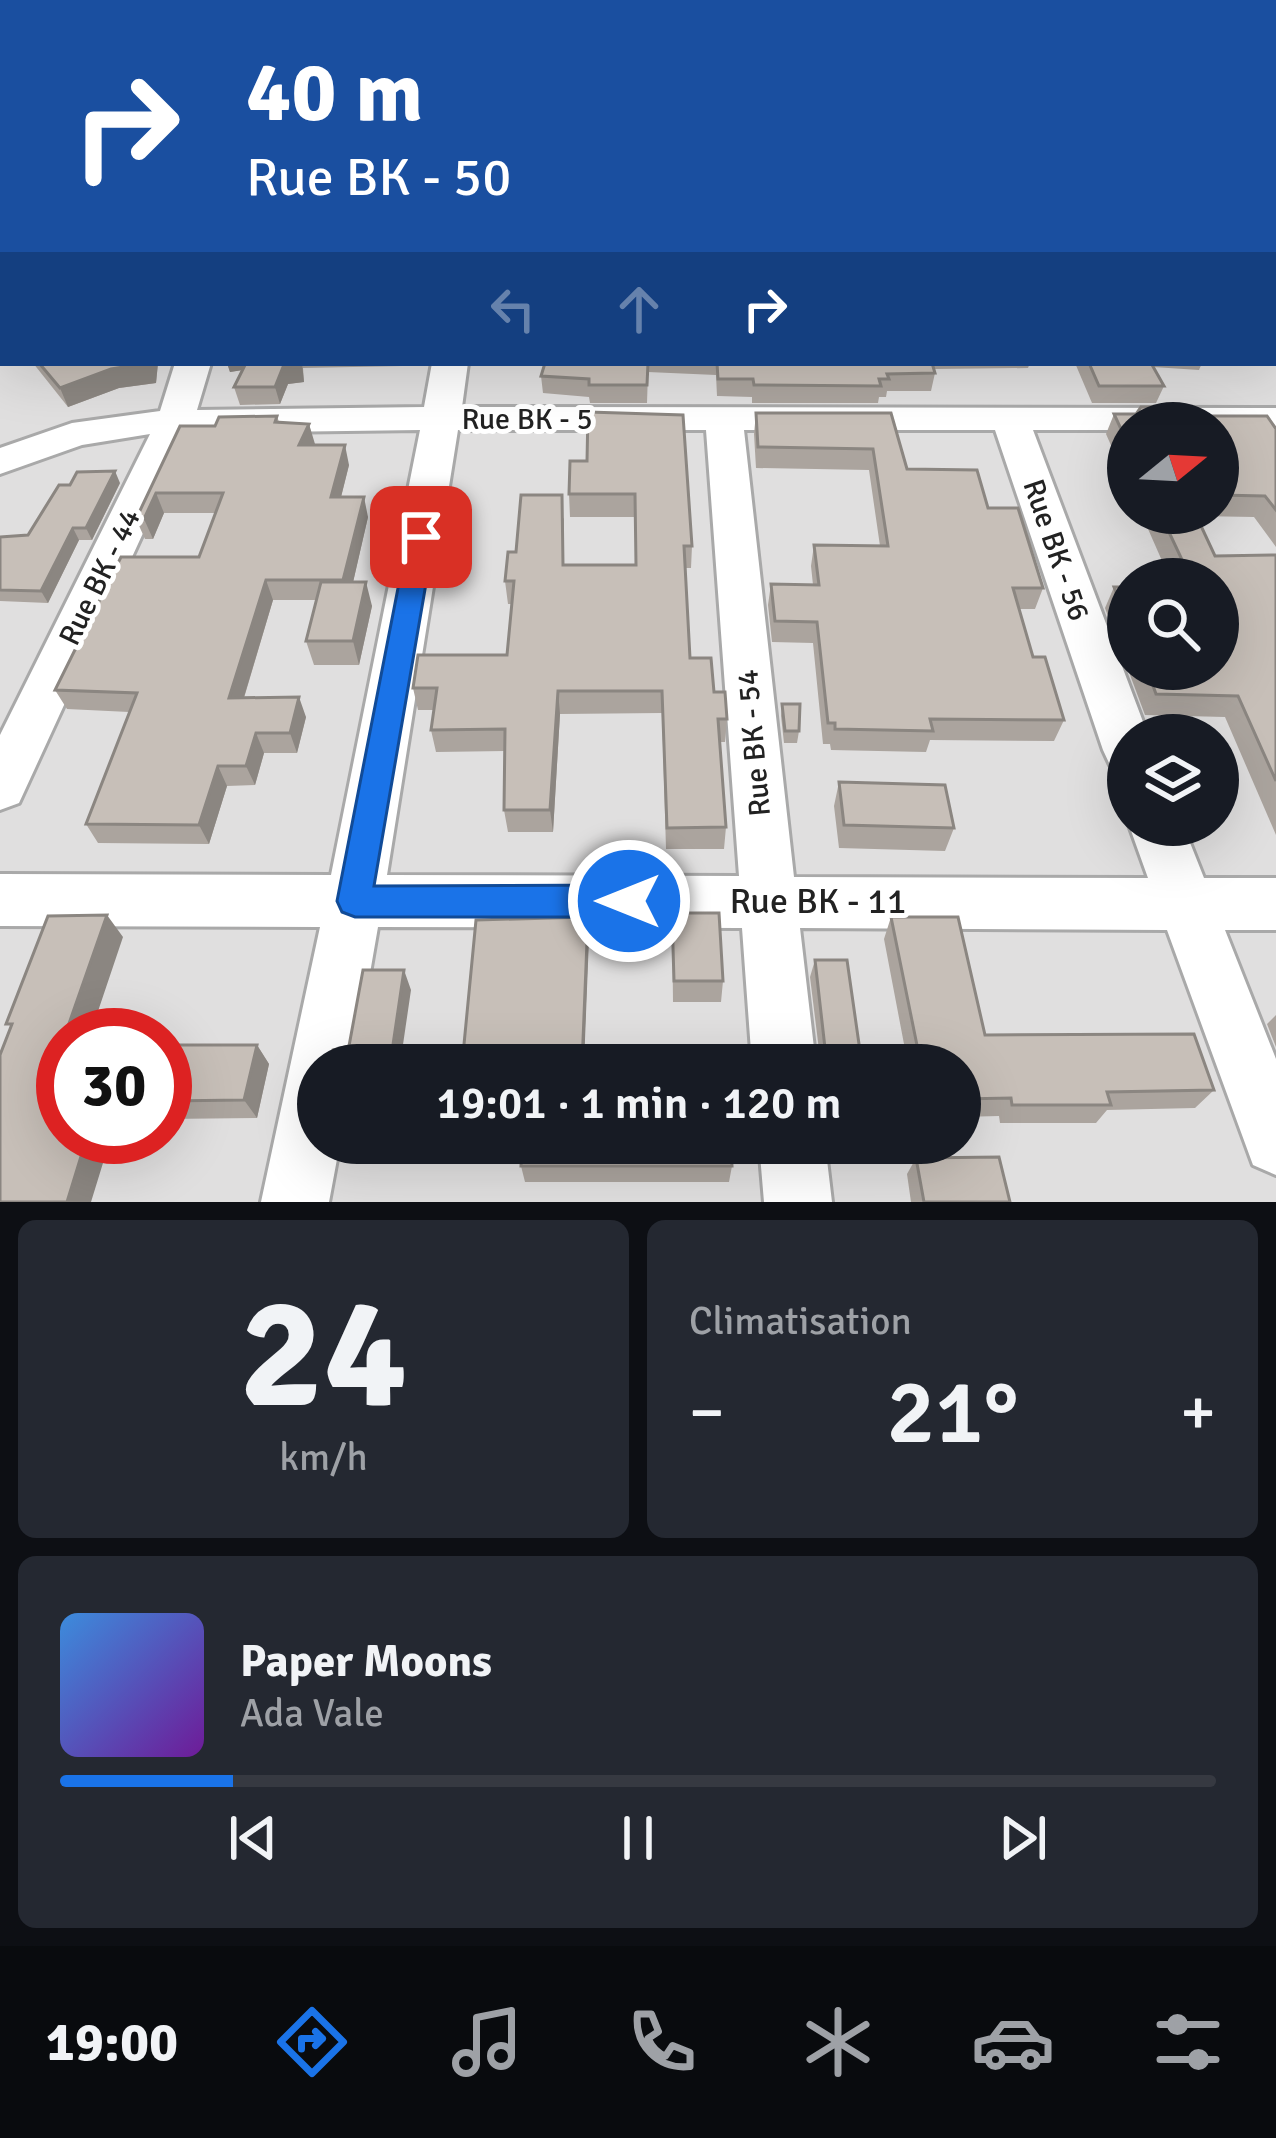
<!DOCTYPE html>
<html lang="fr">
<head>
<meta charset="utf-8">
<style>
  :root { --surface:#171b24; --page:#242831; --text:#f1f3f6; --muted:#9ea1a6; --line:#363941; --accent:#1a73e8 }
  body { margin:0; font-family:Signika,sans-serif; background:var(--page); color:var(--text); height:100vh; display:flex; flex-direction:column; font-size:45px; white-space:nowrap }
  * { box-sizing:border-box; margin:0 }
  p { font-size:39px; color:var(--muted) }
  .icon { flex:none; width:66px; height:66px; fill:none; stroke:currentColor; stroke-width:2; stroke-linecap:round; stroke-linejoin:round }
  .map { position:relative; height:1202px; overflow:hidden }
  .details { display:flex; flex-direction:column; gap:18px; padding:18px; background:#0d0f14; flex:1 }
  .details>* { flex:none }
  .guide { position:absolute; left:0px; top:0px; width:1278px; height:366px; box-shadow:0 12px 48px #0002; background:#1a4fa0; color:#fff; overflow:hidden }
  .needle { width:78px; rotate:72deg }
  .fabs { position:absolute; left:1107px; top:402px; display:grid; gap:24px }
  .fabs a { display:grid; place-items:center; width:132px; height:132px; border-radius:50%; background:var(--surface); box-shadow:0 12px 48px #0002; font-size:60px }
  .speed { position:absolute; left:36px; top:1008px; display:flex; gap:24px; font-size:60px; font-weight:700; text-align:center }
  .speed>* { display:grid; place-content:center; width:156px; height:156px; border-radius:50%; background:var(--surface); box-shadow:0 12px 48px #0002; line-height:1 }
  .speed .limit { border:18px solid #d22; background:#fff; color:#111 }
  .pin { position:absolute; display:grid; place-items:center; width:102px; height:102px; color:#fff; margin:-51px; border-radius:24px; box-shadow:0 6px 18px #0006 }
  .me { position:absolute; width:132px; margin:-66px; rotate:270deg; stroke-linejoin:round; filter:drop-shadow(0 0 9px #0008) }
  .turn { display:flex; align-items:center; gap:42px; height:252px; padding:0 48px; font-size:54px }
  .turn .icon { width:156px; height:156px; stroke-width:2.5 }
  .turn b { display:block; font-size:84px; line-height:102px }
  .lanes { display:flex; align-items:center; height:114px; padding:0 48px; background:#0003; justify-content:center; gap:60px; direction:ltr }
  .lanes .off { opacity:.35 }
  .big { font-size:90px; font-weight:600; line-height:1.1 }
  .details .card { flex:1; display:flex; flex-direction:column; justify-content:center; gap:18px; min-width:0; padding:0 42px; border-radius:18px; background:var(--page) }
  .details .dial { align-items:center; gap:0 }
  .dial b { font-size:156px; line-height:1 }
  .song { display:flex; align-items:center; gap:36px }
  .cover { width:144px; height:144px; border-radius:18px; background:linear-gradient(135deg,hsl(210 70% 55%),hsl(280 70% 35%)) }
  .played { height:12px; border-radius:6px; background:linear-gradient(90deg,var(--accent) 15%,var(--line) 15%) }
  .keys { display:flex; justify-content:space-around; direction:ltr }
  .heat { display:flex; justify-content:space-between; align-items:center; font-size:66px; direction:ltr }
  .details .tiles { flex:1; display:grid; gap:18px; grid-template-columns:1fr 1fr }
  .card:last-child { grid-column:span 2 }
  .trip { position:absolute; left:297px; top:1044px; width:684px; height:120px; border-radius:60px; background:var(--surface); box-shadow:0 12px 48px #0002; font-weight:600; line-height:120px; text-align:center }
  .menu { display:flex; height:192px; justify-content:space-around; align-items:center; background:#090b0e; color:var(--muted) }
  .menu .icon { width:84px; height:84px }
  .menu .active { color:var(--accent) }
  .menu b { font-size:54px; color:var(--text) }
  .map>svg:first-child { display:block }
  .residential { fill:#e0dfdf; fill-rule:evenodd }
  .grass { fill:#cdebb0 }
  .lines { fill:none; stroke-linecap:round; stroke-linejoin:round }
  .minor-casing { stroke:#a9a9a9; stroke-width:6 }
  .major-casing { stroke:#a06b00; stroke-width:6 }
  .minor { fill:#fff; fill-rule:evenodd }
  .major { fill:#fcd6a4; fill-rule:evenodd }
  .wall { fill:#aba49e }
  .shaded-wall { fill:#8b8681 }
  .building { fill:#c7bfb8; stroke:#8b8681; stroke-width:3 }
  .route { fill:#1a73e8; stroke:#114b97; stroke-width:3 }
  .labels { text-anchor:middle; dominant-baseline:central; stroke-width:10; stroke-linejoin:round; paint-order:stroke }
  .street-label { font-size:30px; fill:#222; stroke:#fff }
  .near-street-label { font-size:36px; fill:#222; stroke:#fff }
</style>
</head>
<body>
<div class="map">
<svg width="1276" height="1202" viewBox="0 0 1276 1202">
  <rect width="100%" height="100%" fill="#f2efe9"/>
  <path class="residential" d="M0,0H1276V1202H0ZM3,3H1275V363H3ZM1128,423H1218V513H1128ZM1128,579H1218V669H1128ZM1128,735H1218V825H1128ZM63,1035H165V1137H63ZM318,1065H960V1143H318Z"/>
  <path class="grass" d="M301,0H961L948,3Z"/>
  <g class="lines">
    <g class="minor-casing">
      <path id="minor" d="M60,0H102L58,3Z
        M0,5H3V19H0Z
        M1275,296H1276V317H1275Z
        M175,363H211L197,410L424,407L432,363H468L462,407L1276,408V430H1218V423H1128V430H1033L1148,735H1128V771L1110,765L1103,750L995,430H744L794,877L1148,878L1129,825H1183L1204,878H1276V930H1225L1276,1059V1175L1253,1165L1167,930L800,928L816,1065H752L742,928L378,927L354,1065H318V1143H340L329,1202H261L320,927L0,926V874L331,875L420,430L189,433L19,803L0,810V735L150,434L82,445L0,474V448L72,423L160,411ZM458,430H706L739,876L387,875Z
        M759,1143H825L832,1202H764Z"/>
    </g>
    <g class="major-casing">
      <path id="major" d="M1032,0H1066L1068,3H1035Z
        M1275,80H1276V98H1275Z"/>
    </g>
    <use href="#minor" class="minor"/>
    <use href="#major" class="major"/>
  </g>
  <path class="wall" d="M33,363H158L156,383L119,388L68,407Z
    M227,363H404L403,366L303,368L304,382L288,384L280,404L240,405L234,387L242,370L230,372Z
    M545,363H1030L1028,368L934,369L935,373L931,391H887L886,397H879L878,403H752V397L717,396L716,375L648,372L647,403H590L589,397L543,393L541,376Z
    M1075,363H1202L1199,370L1153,367L1164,386L1156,403H1092Z
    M588,412L692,546L691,568H685L690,658L714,692L727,719L725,742H719L726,827L724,849H666L662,713L560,714L553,832H508L504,810L505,751L436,752L431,730L434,710H418L413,688L507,655L512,604H508L505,581L516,552L564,518V565H636L635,517H570L569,494L587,461Z
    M756,413H891L907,469L988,508L1043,588L1035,609H1019L1033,657L1064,720L1054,741L930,740L926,752L831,750L830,744H823L813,643L772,642L768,605L771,584L813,585L811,566L814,545L880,546L869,470L756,468L754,434Z
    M1114,414L1184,416L1276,429V547L1254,517L1196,516L1215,556L1276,555V835L1225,717L1145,715L1105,608L1114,587H1128V669H1218V579H1170L1141,513H1218V423H1128V484L1106,434Z
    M277,416L279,422L309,424L314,445L349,465L341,497L368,517L353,582L372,606L359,665H314L306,641L317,600H273L244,698L306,717L297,753H264L255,785L227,786L209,844L98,843L86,824L129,712L67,709L55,690L199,557L216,513H164L153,539H145L136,519L180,426H215Z
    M120,483L92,540H79L48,603L0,601V537L28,535Z
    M782,704L799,731L797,743H784L781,716Z
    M839,782L954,828L945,851L839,848L834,806Z
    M672,913L723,981L721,1002H673Z
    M891,917L985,1035L1214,1090L1195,1108L1107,1110L1096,1123H1000L999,1116L960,1117V1065H908L884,939Z
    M815,960L862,1065H805L809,1053L819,1050L810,977Z
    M1276,1015V1047L1267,1024Z
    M165,1045H257L269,1064L257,1118L165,1119Z
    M916,1158L1010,1202H911L907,1174Z
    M521,1166H732L729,1182H525Z"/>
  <path class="shaded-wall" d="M149,363H158L156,383L119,388L68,407L60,388L111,369Z
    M227,363H255L256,368L230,372Z
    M302,363L304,382L288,384L280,404L275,387L283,367Z
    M309,424L315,444L304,465L299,445Z
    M345,445L349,465L336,517L331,497Z
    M115,471L120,483L92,540L86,528Z
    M156,493L164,513L153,539L144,519Z
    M364,497L368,517L349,600L343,580Z
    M73,528L79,540L48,603L41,591Z
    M266,580L273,600L238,717L229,698Z
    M366,582L372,606L359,665L353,641Z
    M558,691L560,714L553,832L550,810Z
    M299,697L306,717L297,753L290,733Z
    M256,733L264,753L255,785L246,766Z
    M218,766L227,786L209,844L199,825Z
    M107,915L123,937L90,1035H65Z
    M588,917L589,938L584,1065H582Z
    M404,970L411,990L400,1065H390Z
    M257,1045L269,1064L257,1118L244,1100Z
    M87,1137H111L91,1202H67Z"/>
  <path class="building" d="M1275,119H1276V272H1275Z
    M3,276V318L0,314V277Z
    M39,363H149L111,369L60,388Z
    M246,363H300V364L283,367L275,387H234Z
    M545,363H648L647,385H589V379L541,376Z
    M717,363H932L935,373L887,374L889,379H879L881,386L754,385L753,379H718Z
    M1089,363H1151L1164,386H1099Z
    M1141,407H1178L1184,416H1267L1276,429V510L1265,496L1218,495V423H1128V444L1114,414H1136Z
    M588,412L683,415L692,546H684L690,658H711L714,692H725L727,719H718L726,827L667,828L662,691H558L550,810H504L505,729L431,730L437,688H413L418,655H507L514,581H505L508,552H516L521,495H562L563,565H636L635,494H569L570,461H587Z
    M756,413H891L907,469L977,470L988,508H1018L1043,588H1013L1033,657H1045L1064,720L930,719L933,731L835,729V723H828L817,622L775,621L771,584L819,585L814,545L888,546L873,449L758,447Z
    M277,416L275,422L309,424L299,445H345L331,497H364L343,580H266L229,698L299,697L290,733H256L246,766H218L199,825L86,824L137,693L55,690L121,557H199L223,493H156L144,519H136L180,426H215L219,417Z
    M115,471L86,528H73L41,591L0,590V537L28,535L59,485H70L77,472Z
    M1160,513H1195L1215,556L1276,555V781L1238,696L1156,694L1147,669H1218V579H1191Z
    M321,582H366L353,641H306Z
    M1114,587H1128V622Z
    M782,704H800L799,731H785Z
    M839,782L945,785L954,828L844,825Z
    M672,913H719L723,981H674Z
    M107,915L65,1035H63V1137H87L67,1202H0V1055L12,1024H6L48,916Z
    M588,917L582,1065H462L476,920Z
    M891,917H958L985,1035L1194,1034L1214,1090L1107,1092L1111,1105H1012L1011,1098L960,1099V1065H921Z
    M815,960H847L862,1065H810L809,1053L825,1048Z
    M363,970H404L390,1065H330L333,1050L349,1046Z
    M165,1045H257L244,1100L165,1101Z
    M522,1143H731L732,1166H521Z
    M999,1157L1010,1202H924L916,1158Z"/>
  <path class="route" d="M421,528L434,537L374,886L629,885L642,890L647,901L642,912L629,917H355L342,912L337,901L408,537Z"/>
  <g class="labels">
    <g class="street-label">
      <text x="527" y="419">Rue BK - 5</text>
      <text transform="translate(1056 550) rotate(71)">Rue BK - 56</text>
      <text transform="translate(100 577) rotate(-64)">Rue BK - 44</text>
      <text transform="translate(754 743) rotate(-95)">Rue BK - 54</text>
    </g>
    <g class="near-street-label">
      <text x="818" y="901">Rue BK - 11</text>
    </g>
  </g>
</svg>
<div class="fabs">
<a><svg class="needle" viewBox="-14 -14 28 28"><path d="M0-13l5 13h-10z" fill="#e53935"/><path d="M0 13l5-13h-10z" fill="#9ea1a6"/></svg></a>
<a><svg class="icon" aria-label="search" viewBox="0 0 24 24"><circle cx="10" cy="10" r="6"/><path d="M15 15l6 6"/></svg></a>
<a><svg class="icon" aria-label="layers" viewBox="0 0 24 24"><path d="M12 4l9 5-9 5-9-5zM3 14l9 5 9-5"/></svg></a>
</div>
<div class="speed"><div class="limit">30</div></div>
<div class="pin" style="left:421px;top:537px;background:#d93025"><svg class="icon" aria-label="arrive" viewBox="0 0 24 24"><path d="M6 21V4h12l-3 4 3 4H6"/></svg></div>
<svg class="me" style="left:629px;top:901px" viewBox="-20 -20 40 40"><circle r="17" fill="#1a73e8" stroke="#fff" stroke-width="3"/><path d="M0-11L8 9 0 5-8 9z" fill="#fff"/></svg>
<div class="trip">19:01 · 1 min · 120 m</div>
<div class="guide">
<div class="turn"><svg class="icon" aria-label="right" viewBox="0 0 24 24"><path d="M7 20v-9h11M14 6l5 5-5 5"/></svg><div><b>40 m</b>Rue BK - 50</div></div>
<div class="lanes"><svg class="icon off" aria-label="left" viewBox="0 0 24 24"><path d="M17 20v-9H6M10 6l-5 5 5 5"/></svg><svg class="icon off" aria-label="ahead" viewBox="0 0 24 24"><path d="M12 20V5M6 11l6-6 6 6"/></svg><svg class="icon" aria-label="right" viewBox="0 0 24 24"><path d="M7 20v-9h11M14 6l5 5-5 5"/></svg></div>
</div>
</div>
<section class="details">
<div class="tiles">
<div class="card dial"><b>24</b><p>km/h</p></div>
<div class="card"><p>Climatisation</p>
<div class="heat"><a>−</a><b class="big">21°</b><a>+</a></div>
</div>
<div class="card">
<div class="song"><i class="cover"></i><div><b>Paper Moons</b><p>Ada Vale</p></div></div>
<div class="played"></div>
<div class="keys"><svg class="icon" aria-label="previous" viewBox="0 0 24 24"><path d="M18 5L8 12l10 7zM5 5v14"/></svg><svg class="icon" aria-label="pause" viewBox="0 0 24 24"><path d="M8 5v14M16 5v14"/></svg><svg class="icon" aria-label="next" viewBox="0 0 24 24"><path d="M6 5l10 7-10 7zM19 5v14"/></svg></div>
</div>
</div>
</section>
<nav class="menu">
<b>19:00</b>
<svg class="icon active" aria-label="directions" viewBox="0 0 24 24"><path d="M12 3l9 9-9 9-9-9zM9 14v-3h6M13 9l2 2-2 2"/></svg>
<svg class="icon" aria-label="music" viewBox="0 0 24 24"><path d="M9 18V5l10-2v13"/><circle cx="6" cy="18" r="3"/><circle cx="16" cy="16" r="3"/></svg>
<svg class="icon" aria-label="phone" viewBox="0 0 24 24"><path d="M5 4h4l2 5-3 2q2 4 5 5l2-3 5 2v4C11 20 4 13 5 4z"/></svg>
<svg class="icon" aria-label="climate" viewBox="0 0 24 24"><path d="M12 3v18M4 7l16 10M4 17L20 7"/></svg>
<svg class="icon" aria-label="car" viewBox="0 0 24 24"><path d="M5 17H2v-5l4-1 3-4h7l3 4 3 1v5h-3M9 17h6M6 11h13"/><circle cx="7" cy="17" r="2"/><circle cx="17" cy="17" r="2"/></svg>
<svg class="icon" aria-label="filters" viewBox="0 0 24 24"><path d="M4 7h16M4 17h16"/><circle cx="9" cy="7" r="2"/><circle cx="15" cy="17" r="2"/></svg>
</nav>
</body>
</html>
